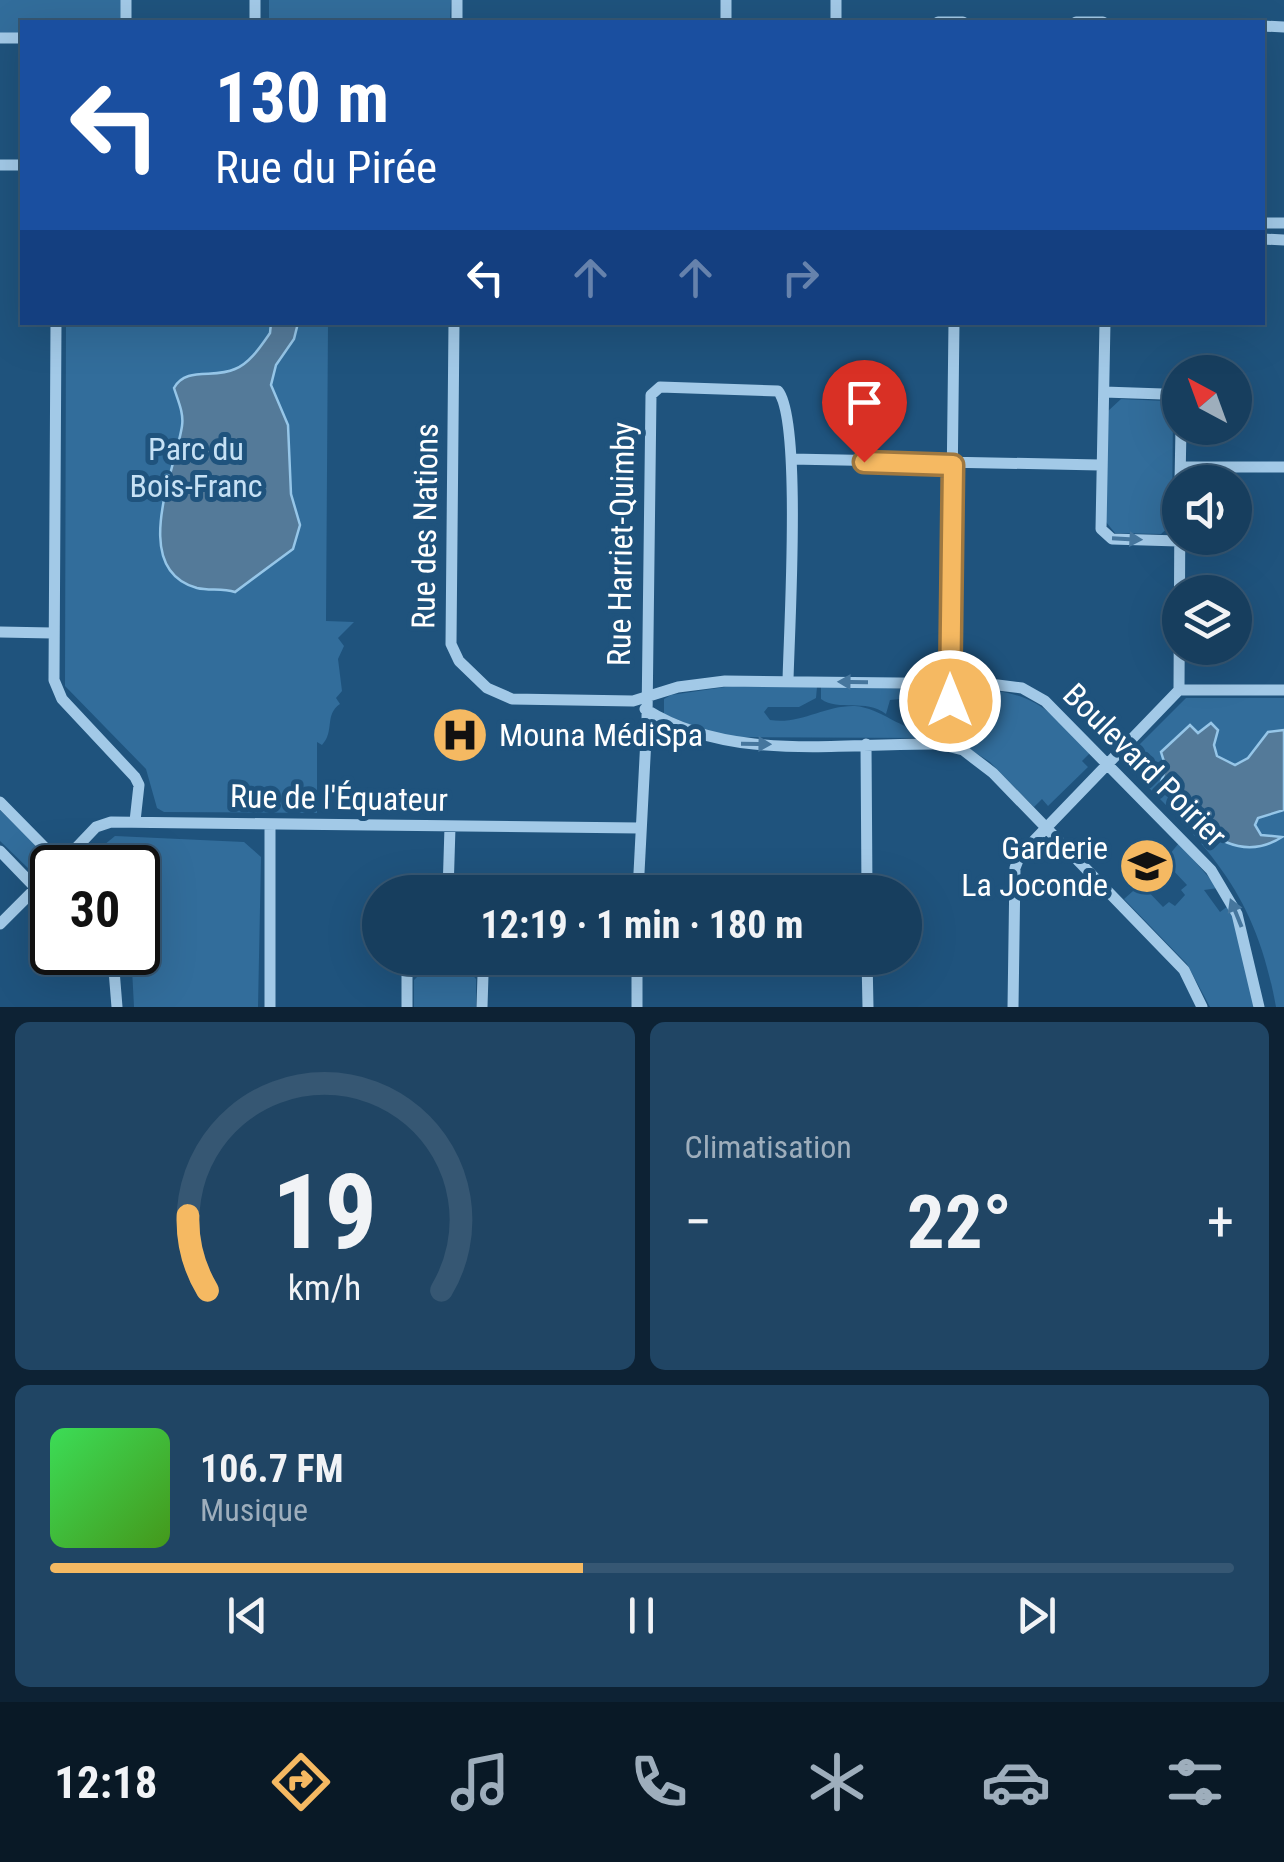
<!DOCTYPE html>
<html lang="fr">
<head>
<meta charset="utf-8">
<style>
  :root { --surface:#173e5e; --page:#204564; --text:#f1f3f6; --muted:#9eaebc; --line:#365773; --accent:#f5b962 }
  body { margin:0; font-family:"Roboto Condensed",sans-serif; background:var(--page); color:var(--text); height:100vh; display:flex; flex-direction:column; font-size:38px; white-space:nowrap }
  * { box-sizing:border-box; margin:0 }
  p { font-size:32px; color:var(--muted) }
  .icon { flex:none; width:55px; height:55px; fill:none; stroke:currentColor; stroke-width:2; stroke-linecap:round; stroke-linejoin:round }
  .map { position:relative; height:1007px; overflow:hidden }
  .panel { display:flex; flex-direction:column; gap:15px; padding:15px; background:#0d2234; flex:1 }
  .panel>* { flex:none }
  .banner { position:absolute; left:20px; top:20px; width:1245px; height:305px; border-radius:0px; box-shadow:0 10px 40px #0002,0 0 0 2px var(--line); background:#1a4fa0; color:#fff; overflow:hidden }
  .needle { width:65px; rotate:319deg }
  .fabs { position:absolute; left:1162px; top:355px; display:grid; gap:20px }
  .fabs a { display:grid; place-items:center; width:90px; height:90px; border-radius:50%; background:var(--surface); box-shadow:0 10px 40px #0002,0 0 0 2px var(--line); font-size:50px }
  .speed { position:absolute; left:30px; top:845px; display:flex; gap:20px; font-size:50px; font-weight:700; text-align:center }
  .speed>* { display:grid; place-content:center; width:130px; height:130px; border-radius:50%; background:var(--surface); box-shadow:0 10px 40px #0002,0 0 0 2px var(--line); line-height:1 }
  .speed .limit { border:5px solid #111; border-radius:15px; background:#fff; color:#111 }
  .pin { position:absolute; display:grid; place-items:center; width:85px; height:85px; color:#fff; margin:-102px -42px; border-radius:50% 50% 50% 0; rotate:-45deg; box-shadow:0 0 10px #0007 }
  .pin .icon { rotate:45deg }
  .me { position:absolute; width:110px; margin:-55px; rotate:0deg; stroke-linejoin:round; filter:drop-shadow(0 0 8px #0008) }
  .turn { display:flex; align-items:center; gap:35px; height:210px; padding:0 30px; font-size:45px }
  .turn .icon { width:130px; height:130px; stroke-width:2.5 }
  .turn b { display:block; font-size:70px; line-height:85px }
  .lanes { display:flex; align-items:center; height:95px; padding:0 30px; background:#0003; justify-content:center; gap:50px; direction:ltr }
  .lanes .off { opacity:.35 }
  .big { font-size:75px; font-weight:700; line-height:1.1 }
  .panel .card { flex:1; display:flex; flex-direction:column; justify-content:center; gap:15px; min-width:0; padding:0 35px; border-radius:15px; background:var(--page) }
  .panel .dial { align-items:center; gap:0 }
  .dial svg { height:260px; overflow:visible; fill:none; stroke:var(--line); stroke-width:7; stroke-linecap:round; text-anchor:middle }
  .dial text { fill:var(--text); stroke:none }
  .song { display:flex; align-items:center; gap:30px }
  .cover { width:120px; height:120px; border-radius:15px; background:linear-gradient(135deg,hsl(130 70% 55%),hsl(100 70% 35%)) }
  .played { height:10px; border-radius:5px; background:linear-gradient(90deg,var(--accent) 45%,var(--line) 45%) }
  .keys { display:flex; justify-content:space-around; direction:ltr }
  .heat { display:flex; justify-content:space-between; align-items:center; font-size:55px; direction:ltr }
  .panel .tiles { flex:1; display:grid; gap:15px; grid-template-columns:1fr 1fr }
  .card:last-child { grid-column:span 2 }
  .trip { position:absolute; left:362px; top:875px; width:560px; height:100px; border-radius:50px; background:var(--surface); box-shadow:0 10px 40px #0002,0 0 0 2px var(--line); font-weight:700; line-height:100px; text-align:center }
  .tab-bar { display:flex; height:160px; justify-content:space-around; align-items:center; background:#091926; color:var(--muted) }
  .tab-bar .icon { width:70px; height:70px }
  .tab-bar .on { color:var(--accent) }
  .tab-bar b { font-size:45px; color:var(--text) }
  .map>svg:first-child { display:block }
  .green { fill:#326d9b }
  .water { fill:#547a99; stroke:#96c6e8; stroke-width:2.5 }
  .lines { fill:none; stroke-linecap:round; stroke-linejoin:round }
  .minor { stroke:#a2c9e7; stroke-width:11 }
  .oneway { fill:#46769d }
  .route-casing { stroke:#9f7840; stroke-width:25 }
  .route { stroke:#f5b962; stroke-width:18 }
  .labels { text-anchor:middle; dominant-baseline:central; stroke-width:10; stroke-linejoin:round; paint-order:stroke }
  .park-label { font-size:32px; fill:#c6e1f5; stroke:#1f537d }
  .street-label { font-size:32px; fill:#fff; stroke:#1f537d }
  .poi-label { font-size:32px; fill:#fff; stroke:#1f537d; text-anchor:start }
</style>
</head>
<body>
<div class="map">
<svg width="1284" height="1007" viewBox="0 0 1284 1007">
  <rect width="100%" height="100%" fill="#1f537d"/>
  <path class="green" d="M0,0H126V22H22V38H0Z
    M269,0H451L450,22H269Z
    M66,323H328L326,621L354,622L338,638L344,646L338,659L342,691L336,698L340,704C324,715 335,731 322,745L317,742V813L164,812L157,808L146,769L65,686Z
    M1121,399L1166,401L1173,410L1172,524L1161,534L1115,533L1106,522L1107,412Z
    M732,686L817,687L816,698L799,707H768L764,712L770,720C800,725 825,705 855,706C881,708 902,731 928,732L929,738L731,737L705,731L664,714V699L671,695Z
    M821,687L929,689V695L907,705L900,699L890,700L886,714C865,698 839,712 821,699Z
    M975,688C1039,694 1047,709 1090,753L1082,761L1088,767L1048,806L1042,799L1034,807L990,762L965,746L964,700Z
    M1186,698H1284V1007H1276C1254,885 1204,845 1123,761Z
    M0,810L48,857L43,869L31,871L0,841Z
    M115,836L244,842L261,857L258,1007H134L132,969L123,953L138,952V868L77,867Z
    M1179,843L1218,888L1204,890L1220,912L1228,906L1232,912L1254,1007H1210L1187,964L1124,899L1141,884L1163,907L1169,902L1175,906L1185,895L1181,890L1187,885L1170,867L1174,862L1169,855Z
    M425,969L469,971L476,979V1007H414V980Z"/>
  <path class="water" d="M271,323H298L294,339L276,365L271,385L288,425L291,494L300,525L293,549L235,592C222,588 209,591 197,588C128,569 176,468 182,426C184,413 178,401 174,388C186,366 214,379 235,369C250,363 261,346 270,333Z
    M1211,723L1218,730L1214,745L1217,756L1235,765L1248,758L1268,732L1284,730V810L1258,818L1255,825L1261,835L1282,837C1254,855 1228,848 1203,828L1207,824L1190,806L1185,810L1160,785L1166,768L1161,752L1190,725L1198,733Z"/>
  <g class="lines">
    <path class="minor" d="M126,0V22
      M255,0V22
      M726,0V22
      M836,0V22
      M457,22V0
      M938,22H963
      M1076,22H1103
      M1262,26L1284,27
      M0,38H22
      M0,165H22
      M1262,223H1284
      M1262,239L1284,240
      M56,322L54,680L62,699L135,777L139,785L135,821
      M454,322L451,644L459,661L487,688L512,699L633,701L678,687L725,681L990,684L1022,688L1045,701L1211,870L1237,914L1259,1007
      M1105,322L1101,529L1112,539L1178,541
      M1104,392L1163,394L1180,404
      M791,459L1100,465
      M1181,467H1284
      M1180,482L1181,428
      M0,632L52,633
      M1179,690L1180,491
      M645,709C730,763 841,743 939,744L963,750L993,773L1184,970L1202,1007
      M866,744L867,892
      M949,745L954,322
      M0,802L61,864
      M0,851L52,905
      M57,868L96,827L111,822L639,828
      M448,892L450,827
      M638,892L647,719L651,395L660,387L778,391C802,420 789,631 788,681
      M0,924L52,872
      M101,952L114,970L117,1007
      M867,958L868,1007
      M270,1007V826
      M407,1007V975L412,965L446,958L478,964L483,975L482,1007
      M637,1007V958
      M1013,1007L1015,868L1020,855L1179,690H1284"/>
  </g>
  <defs><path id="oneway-solid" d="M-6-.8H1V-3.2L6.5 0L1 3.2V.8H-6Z" transform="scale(2.5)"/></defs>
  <g class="oneway">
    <use href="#oneway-solid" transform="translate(1127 539) rotate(3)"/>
    <use href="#oneway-solid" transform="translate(853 682) rotate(-179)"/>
    <use href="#oneway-solid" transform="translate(756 744) rotate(1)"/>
    <use href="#oneway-solid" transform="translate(1236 913) rotate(-112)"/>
  </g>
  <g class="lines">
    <g class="route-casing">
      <path id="route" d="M864,462L953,465L950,701"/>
    </g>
    <use href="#route" class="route"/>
  </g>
  <defs>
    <g id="hospital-disc" transform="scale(2.875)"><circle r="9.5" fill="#f5b962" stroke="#1f537d"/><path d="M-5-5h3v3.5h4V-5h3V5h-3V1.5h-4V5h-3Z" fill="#111"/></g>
    <g id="school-disc" transform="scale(2.875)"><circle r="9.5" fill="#f5b962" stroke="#1f537d"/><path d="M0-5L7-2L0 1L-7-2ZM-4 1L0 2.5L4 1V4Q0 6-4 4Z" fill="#111"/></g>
  </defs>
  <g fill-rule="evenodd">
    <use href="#hospital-disc" x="460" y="735"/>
    <use href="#school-disc" x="1147" y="866"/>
  </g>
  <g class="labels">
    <g class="park-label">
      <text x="196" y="449">Parc du<tspan x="196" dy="37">Bois-Franc</tspan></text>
    </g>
    <g class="street-label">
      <text transform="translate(425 526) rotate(-89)">Rue des Nations</text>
      <text transform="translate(621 544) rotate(-89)">Rue Harriet-Quimby</text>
      <text transform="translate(1145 765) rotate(45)">Boulevard Poirier</text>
      <text transform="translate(339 798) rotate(1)">Rue de l'Équateur</text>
    </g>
    <g class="poi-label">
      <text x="499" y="735">Mouna MédiSpa</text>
      <text x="1108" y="848" text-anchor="end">Garderie<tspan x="1108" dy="37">La Joconde</tspan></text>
    </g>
  </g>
</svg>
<div class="fabs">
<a><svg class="needle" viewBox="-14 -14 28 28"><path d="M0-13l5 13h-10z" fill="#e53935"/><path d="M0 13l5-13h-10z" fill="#9eaebc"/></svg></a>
<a><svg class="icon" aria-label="sound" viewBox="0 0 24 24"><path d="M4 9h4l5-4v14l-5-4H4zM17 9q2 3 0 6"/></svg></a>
<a><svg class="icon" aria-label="layers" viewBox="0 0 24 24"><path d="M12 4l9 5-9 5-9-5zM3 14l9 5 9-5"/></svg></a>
</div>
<div class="speed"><div class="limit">30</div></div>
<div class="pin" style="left:864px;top:462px;background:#d93025"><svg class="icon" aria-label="arrive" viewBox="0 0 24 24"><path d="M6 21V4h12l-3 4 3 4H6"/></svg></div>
<svg class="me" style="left:950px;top:701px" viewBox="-20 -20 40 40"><circle r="17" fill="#f5b962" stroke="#fff" stroke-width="3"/><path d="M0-11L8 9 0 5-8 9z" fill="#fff"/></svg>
<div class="trip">12:19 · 1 min · 180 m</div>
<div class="banner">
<div class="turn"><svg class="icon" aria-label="left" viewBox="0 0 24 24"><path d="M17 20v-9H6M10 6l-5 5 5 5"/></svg><div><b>130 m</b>Rue du Pirée</div></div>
<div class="lanes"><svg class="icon" aria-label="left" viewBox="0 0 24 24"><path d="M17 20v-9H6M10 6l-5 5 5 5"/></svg><svg class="icon off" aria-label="ahead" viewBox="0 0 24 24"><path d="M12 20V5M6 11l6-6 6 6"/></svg><svg class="icon off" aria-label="ahead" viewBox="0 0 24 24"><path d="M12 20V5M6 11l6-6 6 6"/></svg><svg class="icon off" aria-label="right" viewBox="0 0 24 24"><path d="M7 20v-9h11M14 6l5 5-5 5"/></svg></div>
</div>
</div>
<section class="panel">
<div class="tiles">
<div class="card dial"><svg viewBox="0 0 100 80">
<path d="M14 69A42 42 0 1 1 86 69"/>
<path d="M14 69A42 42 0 0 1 8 46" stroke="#f5b962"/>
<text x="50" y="56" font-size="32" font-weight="700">19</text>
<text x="50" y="72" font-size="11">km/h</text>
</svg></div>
<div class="card"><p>Climatisation</p>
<div class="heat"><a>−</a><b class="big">22°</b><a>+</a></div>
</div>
<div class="card">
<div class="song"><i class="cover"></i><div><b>106.7 FM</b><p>Musique</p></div></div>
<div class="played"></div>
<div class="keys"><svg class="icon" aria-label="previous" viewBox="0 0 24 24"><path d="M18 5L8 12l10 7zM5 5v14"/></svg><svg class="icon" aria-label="pause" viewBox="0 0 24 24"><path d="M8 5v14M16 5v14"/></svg><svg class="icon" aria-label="next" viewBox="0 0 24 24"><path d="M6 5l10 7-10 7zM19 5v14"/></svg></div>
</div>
</div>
</section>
<nav class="tab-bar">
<b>12:18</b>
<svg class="icon on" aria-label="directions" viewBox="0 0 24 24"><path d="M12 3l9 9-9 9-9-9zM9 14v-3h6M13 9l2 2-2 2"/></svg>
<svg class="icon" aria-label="music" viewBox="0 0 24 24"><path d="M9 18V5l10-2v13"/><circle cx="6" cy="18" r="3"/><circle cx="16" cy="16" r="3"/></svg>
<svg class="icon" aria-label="phone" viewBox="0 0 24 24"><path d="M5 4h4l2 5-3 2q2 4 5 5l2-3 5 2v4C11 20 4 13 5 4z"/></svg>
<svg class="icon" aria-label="climate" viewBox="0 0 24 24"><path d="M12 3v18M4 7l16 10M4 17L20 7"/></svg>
<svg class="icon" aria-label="car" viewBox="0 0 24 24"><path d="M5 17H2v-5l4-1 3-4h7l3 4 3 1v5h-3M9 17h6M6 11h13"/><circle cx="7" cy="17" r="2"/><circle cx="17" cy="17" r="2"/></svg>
<svg class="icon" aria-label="filters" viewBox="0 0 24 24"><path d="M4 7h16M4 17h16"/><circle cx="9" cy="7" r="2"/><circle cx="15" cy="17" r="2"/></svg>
</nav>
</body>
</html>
